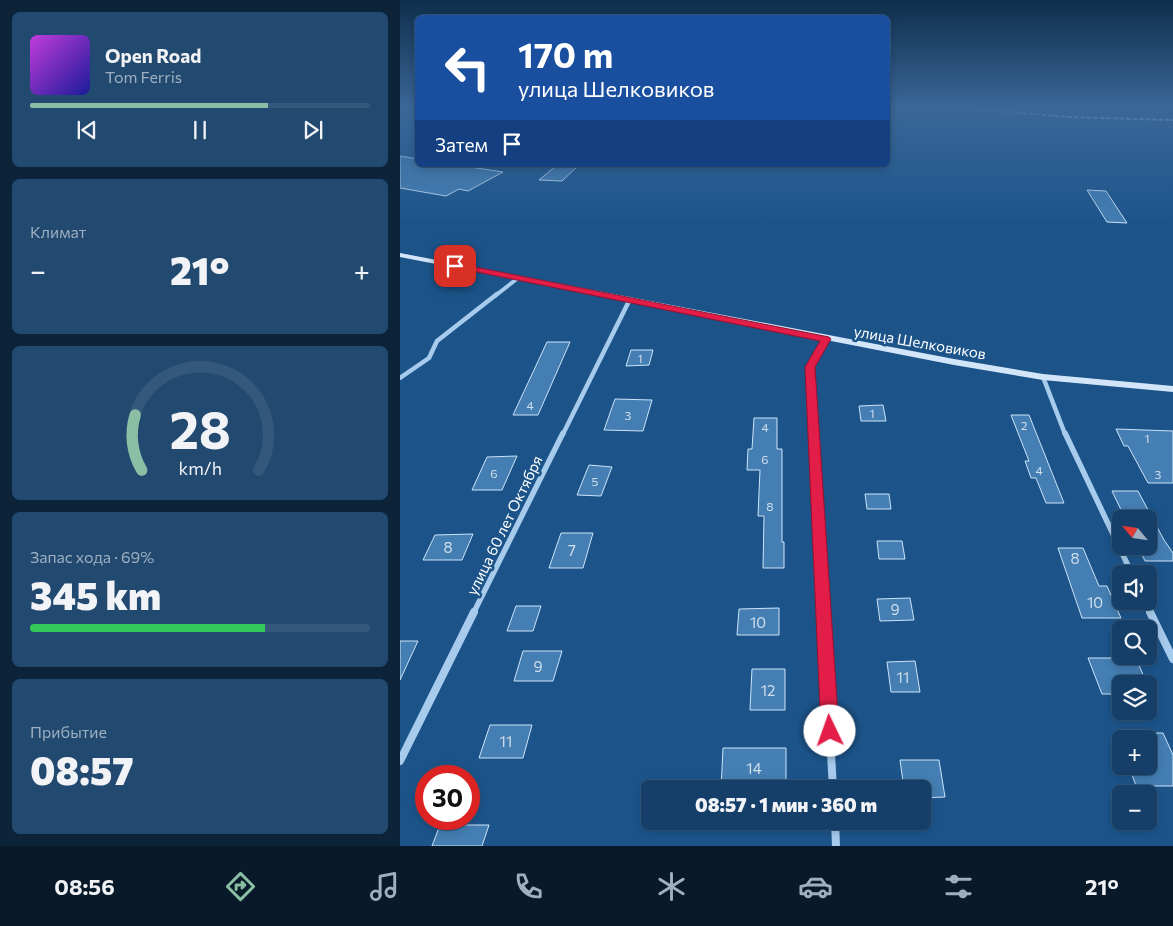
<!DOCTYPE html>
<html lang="ru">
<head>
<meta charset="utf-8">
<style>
  :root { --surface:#153f68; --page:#224a71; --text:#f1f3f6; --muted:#9dafc0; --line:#34587c; --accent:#8abfa5 }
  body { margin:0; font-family:Commissioner,sans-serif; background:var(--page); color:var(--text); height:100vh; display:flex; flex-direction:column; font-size:19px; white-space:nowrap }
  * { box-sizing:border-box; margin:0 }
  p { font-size:16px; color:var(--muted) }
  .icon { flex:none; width:28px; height:28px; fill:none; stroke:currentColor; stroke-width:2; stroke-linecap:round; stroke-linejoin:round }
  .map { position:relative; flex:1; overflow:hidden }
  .panel { display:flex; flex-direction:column; gap:12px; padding:12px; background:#0c2339; width:400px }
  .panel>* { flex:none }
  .top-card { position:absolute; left:15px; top:15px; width:475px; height:152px; border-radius:8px; box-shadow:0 2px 8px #0003,0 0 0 1px var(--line); background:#1a4fa0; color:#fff; overflow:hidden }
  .needle { width:32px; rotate:299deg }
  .tools { position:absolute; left:712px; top:510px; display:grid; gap:10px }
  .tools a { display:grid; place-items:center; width:45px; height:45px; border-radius:8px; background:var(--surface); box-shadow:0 2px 8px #0003,0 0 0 1px var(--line); font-size:25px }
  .speed { position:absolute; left:15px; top:765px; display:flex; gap:10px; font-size:25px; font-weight:700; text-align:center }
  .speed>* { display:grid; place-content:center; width:65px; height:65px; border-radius:50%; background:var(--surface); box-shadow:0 2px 8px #0003,0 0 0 1px var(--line); line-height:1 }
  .speed .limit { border:8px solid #d22; background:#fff; color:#111 }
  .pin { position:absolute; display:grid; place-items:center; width:42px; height:42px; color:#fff; margin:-21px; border-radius:10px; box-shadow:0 2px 8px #0006 }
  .me { position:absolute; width:55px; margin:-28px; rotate:357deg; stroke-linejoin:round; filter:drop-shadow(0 0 4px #0008) }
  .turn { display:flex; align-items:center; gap:18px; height:105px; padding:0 20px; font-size:22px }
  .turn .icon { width:65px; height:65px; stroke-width:2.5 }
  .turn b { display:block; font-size:35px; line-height:42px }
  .then { display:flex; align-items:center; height:48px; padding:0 20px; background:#0003; gap:10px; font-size:19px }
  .big { font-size:38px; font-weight:800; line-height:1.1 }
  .panel .card { flex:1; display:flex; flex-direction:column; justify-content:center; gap:8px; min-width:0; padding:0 18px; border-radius:8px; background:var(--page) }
  .panel .dial { align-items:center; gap:0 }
  .dial svg { height:130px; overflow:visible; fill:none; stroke:var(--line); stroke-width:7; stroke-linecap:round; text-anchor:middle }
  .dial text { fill:var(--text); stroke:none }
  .song { display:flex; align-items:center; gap:15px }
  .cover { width:60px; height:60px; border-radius:8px; background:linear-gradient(135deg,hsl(290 70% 55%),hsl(240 70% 35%)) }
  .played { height:5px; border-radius:2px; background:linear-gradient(90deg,var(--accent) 70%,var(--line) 70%) }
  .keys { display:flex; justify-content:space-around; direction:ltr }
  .heat { display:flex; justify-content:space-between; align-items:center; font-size:28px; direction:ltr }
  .charge { height:8px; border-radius:4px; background:linear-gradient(90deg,#34c759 69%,var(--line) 0) }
  .trip { position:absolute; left:241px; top:780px; width:290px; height:50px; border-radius:8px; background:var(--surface); box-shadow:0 2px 8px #0003,0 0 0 1px var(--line); font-weight:800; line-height:50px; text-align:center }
  .tabs { display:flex; height:80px; justify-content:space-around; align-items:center; background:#08192a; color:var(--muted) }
  .tabs .icon { width:35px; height:35px }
  .tabs .active { color:var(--accent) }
  .tabs b { font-size:22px; color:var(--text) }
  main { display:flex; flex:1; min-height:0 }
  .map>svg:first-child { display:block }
  .building { fill:#447eb2; stroke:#cce4f9 }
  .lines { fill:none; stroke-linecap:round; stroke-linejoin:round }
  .street-far3 { stroke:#a7cbec; stroke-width:4 }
  .street-far2 { stroke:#a7cbec; stroke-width:4.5 }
  .street-far1 { stroke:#a7cbec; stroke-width:5.5 }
  .street { stroke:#a7cbec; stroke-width:8 }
  .secondary { fill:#d3e6f9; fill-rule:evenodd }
  .rail { stroke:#fff; stroke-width:2; stroke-dasharray:4.5 2; stroke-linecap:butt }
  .route { fill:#e11d48; stroke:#92132f }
  .labels { text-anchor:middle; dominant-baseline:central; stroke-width:5; stroke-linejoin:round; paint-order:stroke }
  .number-label { font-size:12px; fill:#d0dfec }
  .street-label { font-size:15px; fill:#fff; stroke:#1c548a }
  .near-number-label { font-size:15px; fill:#d0dfec }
</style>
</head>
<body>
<main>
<section class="panel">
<div class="card">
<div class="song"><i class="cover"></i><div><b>Open Road</b><p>Tom Ferris</p></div></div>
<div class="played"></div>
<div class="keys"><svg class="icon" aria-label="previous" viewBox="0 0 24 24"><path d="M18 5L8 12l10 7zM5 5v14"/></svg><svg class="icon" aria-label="pause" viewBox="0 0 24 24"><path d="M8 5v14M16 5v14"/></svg><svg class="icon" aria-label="next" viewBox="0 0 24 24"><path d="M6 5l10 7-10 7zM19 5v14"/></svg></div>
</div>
<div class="card"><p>Климат</p>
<div class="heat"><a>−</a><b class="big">21°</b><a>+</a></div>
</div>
<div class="card dial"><svg viewBox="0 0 100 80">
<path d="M14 69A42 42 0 1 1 86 69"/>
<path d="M14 69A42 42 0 0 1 10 35" stroke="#8abfa5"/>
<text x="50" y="56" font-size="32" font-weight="700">28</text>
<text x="50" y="72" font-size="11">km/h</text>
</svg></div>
<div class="card"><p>Запас хода · 69%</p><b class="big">345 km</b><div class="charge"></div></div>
<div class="card"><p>Прибытие</p><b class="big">08:57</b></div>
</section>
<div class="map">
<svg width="773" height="846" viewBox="0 0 773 846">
  <rect width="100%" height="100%" fill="#1c548a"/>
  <path class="building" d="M0,156L18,159V165H57L103,172L68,191L59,189L46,196L0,188Z
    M157,165H179L162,181L139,180Z
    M687,190L706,191L727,223L707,222Z
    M147,342H170L138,415H113Z
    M231,350H253L249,365L226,366Z
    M215,399L252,400L243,431L204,430Z
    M483,405L486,421H461L459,406Z
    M611,415H629L664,503H646L636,478H631L625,461H629Z
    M354,418H377V449H382V542H384V568H363L364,516H358L360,470H347L348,449H352Z
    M716,429L773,431V483H748L728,446H724Z
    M117,456L102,490H72L87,457Z
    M189,465L212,467L201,496L177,495Z
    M712,491H738L764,540L773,553V561H745L738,546H749V514H723Z
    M465,494H489L491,509H467Z
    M161,533H193L183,568H149Z
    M73,534L62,560H23L35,535Z
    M477,541H502L505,559H479Z
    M658,548H683L699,586H707L721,618H682Z
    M510,598L514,620L480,621L477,599Z
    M116,606H141L133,631H107Z
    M379,608V635H337L339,609Z
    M0,641H18L0,680Z
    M123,651H162L153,681H114Z
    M688,658H736L747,684H721V694H702Z
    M515,661L520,692H491L487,662Z
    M352,669H385V710H350Z
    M90,725H132L123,758H79Z
    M717,733H763L773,755V786H736L729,766H749V739H721V745Z
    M323,748H386V789H321Z
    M500,760H539L545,797L522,798V789H504Z
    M40,825H89L82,846H32Z"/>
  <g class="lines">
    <path class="street-far3" d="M95,296L118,278"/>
    <path class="street-far2" d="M643,377L665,434
      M0,378L29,358L37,341L97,294
      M163,434L230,299
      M414,434L410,367L426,339"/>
    <path class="street-far1" d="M414,433L423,614
      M665,433L732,574
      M745,601L751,614
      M73,614L163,433"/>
    <path class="street" d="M423,612L433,789
      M750,612L773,659
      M0,761L74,612
      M435,821L436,846"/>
    <path class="secondary" d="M0,253L554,359L643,374L773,386V392L643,380L554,365L0,257Z"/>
    <path class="rail" d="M551,107L669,117L773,120"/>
  </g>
  <linearGradient id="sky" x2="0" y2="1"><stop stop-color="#0f2e4c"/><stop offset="0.48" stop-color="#3a6798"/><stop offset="1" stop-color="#3a6798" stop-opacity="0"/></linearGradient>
  <rect width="773" height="225" fill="url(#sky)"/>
  <path class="route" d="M55,263L429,337L431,339L415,367L439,731L436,737L430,740L424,737L421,731L405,367L420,341L52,267L51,266Z"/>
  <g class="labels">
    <g class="number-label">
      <text x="240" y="358">1</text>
      <text x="130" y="405">4</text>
      <text x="472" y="413">1</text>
      <text x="228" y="415">3</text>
      <text x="624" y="425">2</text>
      <text x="365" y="427">4</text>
      <text x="747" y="438">1</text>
      <text x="365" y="459">6</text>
      <text x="639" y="470">4</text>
      <text x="94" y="473">6</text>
      <text x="758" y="474">3</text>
      <text x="195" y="481">5</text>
      <text x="370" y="506">8</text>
    </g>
    <g class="street-label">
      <text transform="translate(520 342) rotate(10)">улица Шелковиков</text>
      <text transform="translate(104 525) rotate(-64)">улица 60 лет Октября</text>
    </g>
    <g class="near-number-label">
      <text x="48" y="547">8</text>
      <text x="172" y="550">7</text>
      <text x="675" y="558">8</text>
      <text x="695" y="602">10</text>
      <text x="495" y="609">9</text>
      <text x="358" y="622">10</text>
      <text x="138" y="666">9</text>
      <text x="503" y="677">11</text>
      <text x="368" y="690">12</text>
      <text x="106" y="741">11</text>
      <text x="354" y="768">14</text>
    </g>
  </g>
</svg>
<div class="tools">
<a><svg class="needle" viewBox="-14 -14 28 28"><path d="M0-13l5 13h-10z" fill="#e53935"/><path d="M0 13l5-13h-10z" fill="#9dafc0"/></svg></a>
<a><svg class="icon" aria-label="sound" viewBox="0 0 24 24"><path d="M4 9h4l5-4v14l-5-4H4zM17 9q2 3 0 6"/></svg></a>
<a><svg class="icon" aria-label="search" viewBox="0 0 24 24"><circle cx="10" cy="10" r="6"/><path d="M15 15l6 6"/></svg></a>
<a><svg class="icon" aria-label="layers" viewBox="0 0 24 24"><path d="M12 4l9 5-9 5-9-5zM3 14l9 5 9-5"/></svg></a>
<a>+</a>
<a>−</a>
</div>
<div class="speed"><div class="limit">30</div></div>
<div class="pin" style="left:55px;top:266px;background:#d93025"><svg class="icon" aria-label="arrive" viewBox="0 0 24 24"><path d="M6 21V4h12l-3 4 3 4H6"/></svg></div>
<svg class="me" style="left:430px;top:731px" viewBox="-20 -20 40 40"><circle r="19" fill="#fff"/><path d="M0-13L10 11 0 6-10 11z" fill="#e11d48"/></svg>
<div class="trip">08:57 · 1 мин · 360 m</div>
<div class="top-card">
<div class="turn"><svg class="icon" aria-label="left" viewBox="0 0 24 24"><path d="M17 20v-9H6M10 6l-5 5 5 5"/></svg><div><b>170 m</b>улица Шелковиков</div></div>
<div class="then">Затем<svg class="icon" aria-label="arrive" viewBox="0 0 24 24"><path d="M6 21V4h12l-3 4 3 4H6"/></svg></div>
</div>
</div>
</main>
<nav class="tabs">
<b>08:56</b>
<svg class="icon active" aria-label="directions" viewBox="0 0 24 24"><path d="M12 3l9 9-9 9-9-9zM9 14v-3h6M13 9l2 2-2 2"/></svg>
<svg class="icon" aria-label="music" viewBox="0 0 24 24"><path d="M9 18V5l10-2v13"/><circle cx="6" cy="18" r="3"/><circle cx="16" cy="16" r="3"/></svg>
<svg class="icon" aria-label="phone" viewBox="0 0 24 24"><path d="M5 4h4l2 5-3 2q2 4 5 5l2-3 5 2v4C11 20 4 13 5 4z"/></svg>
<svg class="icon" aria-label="climate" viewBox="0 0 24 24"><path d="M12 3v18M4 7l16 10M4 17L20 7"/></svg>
<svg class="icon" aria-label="car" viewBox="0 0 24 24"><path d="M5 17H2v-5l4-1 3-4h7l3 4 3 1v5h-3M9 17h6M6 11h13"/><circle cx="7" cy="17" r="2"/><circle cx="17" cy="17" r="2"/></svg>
<svg class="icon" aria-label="filters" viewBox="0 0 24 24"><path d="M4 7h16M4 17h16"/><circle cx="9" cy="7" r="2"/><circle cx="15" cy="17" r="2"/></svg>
<b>21°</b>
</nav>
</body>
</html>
